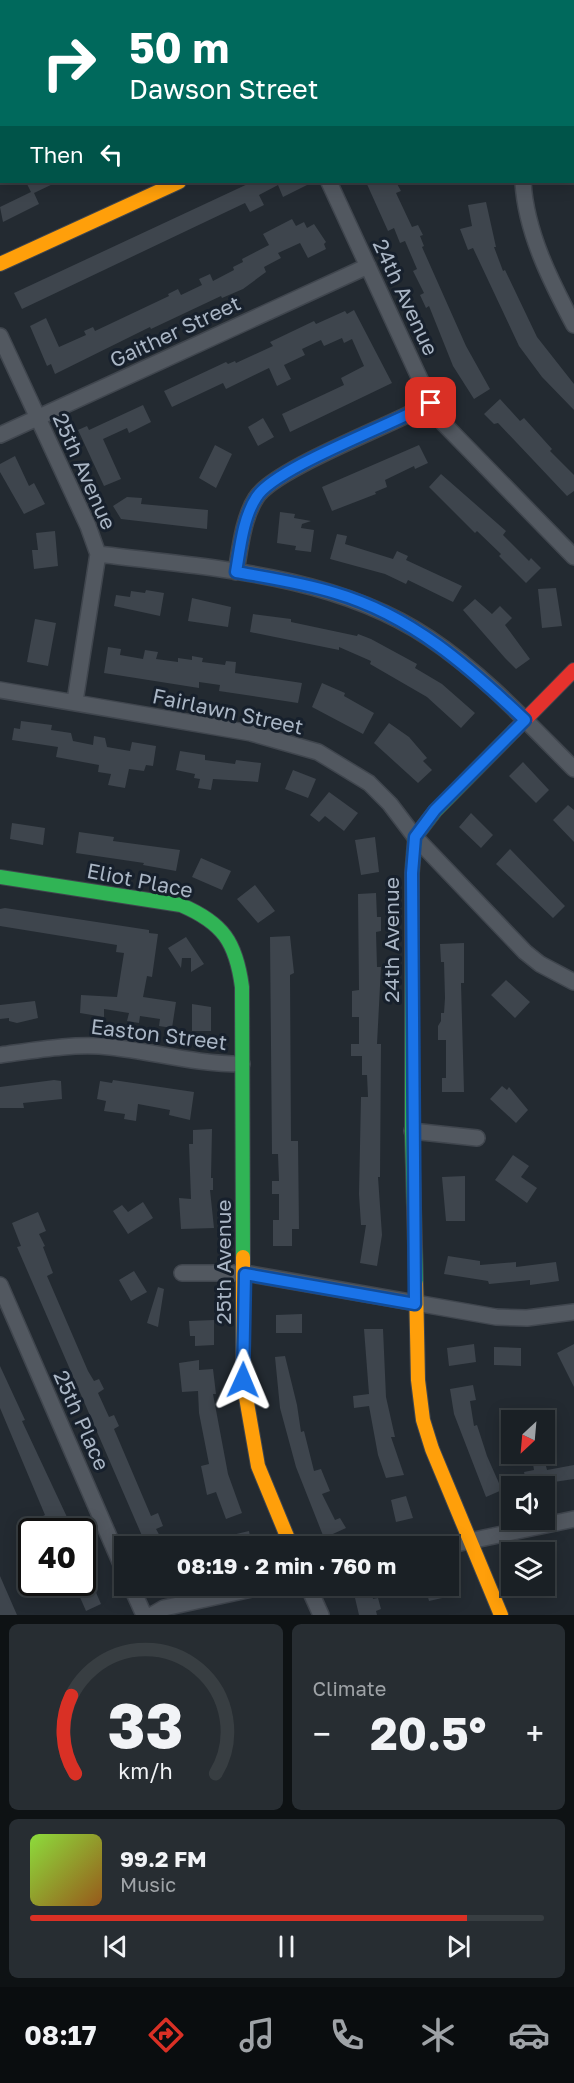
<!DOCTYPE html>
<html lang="en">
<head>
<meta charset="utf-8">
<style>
  :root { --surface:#1a2025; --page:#272d32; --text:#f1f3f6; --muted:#9fa3a7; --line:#383e42; --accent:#d93025 }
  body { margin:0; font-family:"Golos Text",sans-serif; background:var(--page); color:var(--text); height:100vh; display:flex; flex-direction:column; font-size:22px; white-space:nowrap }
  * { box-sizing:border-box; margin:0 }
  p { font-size:20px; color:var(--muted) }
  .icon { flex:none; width:33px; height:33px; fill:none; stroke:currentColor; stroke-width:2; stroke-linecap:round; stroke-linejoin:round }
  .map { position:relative; height:1615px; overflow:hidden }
  .details { display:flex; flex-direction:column; gap:9px; padding:9px; background:#0e1214; flex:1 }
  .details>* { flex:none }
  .top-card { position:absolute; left:0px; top:0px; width:574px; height:183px; box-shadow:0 3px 15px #0003,0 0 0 2px var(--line); background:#00695c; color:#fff; overflow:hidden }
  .needle { width:39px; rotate:206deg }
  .tools { position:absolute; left:501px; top:1410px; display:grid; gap:12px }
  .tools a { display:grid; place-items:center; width:54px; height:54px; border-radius:0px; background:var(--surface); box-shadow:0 3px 15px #0003,0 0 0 2px var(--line); font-size:30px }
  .speed { position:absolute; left:18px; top:1518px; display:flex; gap:12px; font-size:30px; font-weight:700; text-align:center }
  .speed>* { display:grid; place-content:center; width:78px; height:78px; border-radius:50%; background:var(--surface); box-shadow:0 3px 15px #0003,0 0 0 2px var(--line); line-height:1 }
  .speed .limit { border:3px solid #111; border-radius:9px; background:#fff; color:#111 }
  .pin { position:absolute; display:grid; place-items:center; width:51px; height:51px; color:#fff; margin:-26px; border-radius:12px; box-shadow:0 3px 9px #0006 }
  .me { position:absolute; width:66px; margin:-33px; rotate:1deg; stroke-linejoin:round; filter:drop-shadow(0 0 4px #0008) }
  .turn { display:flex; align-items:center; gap:21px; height:126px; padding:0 30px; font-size:27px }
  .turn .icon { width:78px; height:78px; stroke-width:2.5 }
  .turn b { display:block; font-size:42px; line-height:51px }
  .then { display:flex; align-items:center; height:57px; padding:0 30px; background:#0003; gap:12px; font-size:22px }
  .big { font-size:45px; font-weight:700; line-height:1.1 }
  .details .tile { flex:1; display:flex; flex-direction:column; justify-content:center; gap:9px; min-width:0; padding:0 21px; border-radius:9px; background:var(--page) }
  .details .dial { align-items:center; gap:0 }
  .dial svg { height:156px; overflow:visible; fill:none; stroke:var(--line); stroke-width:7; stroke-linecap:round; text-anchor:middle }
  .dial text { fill:var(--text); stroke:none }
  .song { display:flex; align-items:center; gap:18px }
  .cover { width:72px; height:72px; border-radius:9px; background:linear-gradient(135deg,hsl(90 70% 55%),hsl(30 70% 35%)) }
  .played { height:6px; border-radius:3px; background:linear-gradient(90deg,var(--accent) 85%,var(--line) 85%) }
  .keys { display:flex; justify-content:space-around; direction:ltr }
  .heat { display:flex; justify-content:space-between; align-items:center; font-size:33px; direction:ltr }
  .details .tiles { flex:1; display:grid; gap:9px; grid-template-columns:1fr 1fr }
  .tile:last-child { grid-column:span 2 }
  .trip { position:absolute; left:114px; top:1536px; width:345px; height:60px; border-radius:0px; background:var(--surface); box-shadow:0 3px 15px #0003,0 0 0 2px var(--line); font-weight:700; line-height:60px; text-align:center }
  .tab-bar { display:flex; height:96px; justify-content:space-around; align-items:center; background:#0a0d0f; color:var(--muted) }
  .tab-bar .icon { width:42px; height:42px }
  .tab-bar .active { color:var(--accent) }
  .tab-bar b { font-size:27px; color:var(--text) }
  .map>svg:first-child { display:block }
  .building { fill:#3e454d }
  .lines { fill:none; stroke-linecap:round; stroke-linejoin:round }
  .lane-casing { stroke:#40464e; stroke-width:10 }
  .street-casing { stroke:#40464e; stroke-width:18 }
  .fast-casing { stroke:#40464e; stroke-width:16 }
  .slow-casing { stroke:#40464e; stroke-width:16 }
  .jam-casing { stroke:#40464e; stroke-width:16 }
  .lane { stroke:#525860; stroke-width:8 }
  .street { stroke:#525860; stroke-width:15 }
  .fast { stroke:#30b455; stroke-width:14 }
  .slow { stroke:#ff9f0a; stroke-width:14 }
  .jam { stroke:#e5322d; stroke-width:14 }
  .route-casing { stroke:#114b97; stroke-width:15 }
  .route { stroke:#1a73e8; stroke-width:10 }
  .labels { text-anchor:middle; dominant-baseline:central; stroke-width:6; stroke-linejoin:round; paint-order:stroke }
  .street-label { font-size:21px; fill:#aab6c5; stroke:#17202c }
</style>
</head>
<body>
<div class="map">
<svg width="574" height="1615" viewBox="0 0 574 1615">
  <rect width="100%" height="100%" fill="#232a31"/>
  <path class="building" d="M26,182H57L34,193L39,204L3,222L0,207L31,192Z
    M252,182H313L283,197L278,185L259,195L264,205L250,212L245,203L22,309L14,293Z
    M366,182H396L401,191L396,193L412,227L418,225L423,235L420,236L424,246L422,247L466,346L490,389L474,399L453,366L429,306L426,308L420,295L424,293L413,271L417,269L405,241L400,243L394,228L388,231Z
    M486,202L496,247H494L503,271L505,270L537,337L574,384V410L542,377L519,346L473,248L468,250L460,229L472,226L468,205Z
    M292,219L296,226L304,222L307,228L314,224L326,242L324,244L326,249L308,258L300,243L278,253L281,258L264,267L266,272L243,289L222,298L221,296L151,329L150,327L55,374L51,364L47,366L30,326L46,318L59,347L86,335L84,331L93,327L95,331L169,296L168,294L178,289L181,295L202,285L199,279L210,274L213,281L234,270L233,267L243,262L242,259L269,245L263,234Z
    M354,310L392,383L290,432L282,414L344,385L341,378L364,366L352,339L344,343L342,338L324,346L321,340L302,349L305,355L284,365L291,379L277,386L269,368L226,389L223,383L172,407L164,391L226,362L228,364L235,361L236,363L273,346L270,342L314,321L316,324L345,311L347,314Z
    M500,399L520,421L524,418L552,449L550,451L574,475V491L567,496L498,423L494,424L484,414Z
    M143,405L151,422L129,433L127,428L103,439L121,479L104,486L78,430L87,426L89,430Z
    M263,418L274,437L258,446L248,427Z
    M215,445L232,454L216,488L199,478Z
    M419,445L428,463L415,469L414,466L385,480L387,487L375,492L376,494L332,511L322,487Z
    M15,456L29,486L34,483L45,504L24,514L0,472V464Z
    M441,474L506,531L503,535L529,561L531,558L541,568L526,583L499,556L501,554L477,531L475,533L429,487Z
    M127,497L142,498L141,504L208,510L207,529L121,519L113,506Z
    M280,512L295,514L294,518L311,521L302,524L301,528L314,530L311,552L295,550L296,546L277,543Z
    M55,531L58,566L34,569L32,550H38L36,533Z
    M337,534L347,536L345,544L393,559L397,551L408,556L406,560L462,586L453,602L408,580L406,584L385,574L330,559Z
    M556,588L562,626L542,628L538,589Z
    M146,590L164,593L160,616L114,606L116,595L130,597L131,591L145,593Z
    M192,598L231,607L228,627L188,621Z
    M475,599L492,614L500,606L512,618L505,625L530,659L516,669L505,658L463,610Z
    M253,614L291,619V622L357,636L358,634L371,639L417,664L415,668L442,684L475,713L461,728L427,697L370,664L371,661L339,647V650L250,632Z
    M35,619L56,623L48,666L27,662Z
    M108,647L121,649L120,655L143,659L145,650L158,652L156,659L178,662V658L192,660V656L203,658L202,662L225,665L226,661L236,662L235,673L302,683L298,703L219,691L220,685L199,682V688L104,673Z
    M322,683L345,693L344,696L374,713L363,734L312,707Z
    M21,721L52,725L51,730L71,733L73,741L93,745L94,736L105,738L107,747L130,751L132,742L156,746L153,766L146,765L144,771L129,769L125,788L108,785L111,774L98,772L99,765L56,757L58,747L12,740L14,728L20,729Z
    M389,723L409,737L427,758L423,761L432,770L418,783L374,743Z
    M180,751L205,755V760L235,764L236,760L261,763L258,782L213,779L211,790L198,788L200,779L194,778L195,774L176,770Z
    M523,762L549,790L536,803L509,776Z
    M293,770L316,779L308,798L285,789Z
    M329,792L358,813L344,831L325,816L319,822L310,815Z
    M568,805L574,810V842L553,820Z
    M471,813L493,835L481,848L459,827Z
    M12,823L45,828L43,845L10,839Z
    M79,832L114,837L113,841L180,850L176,871L143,865L144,863L76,853Z
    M375,837L379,872L361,875L355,840Z
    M510,849L565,906L553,918L496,864Z
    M201,858L231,871L222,890L192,877Z
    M255,885L275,911L258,923L237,899Z
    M376,893L377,917H381V931L376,932L377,967H381L377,1044H381L380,1177H378L382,1235L377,1266L360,1263L366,1225H361L359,1194L361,1097H368L367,1075H362V1056H351V1044H359V1017H352V991L359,990L358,894Z
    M5,908L149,930V933L158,934L152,977L147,976L143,997L176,1002L172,1028L159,1026L160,1019L140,1016L139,1023L127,1021L129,1013L104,1009V1017L80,1013L81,995L117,997L124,953L116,952L117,945L0,926V909Z
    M290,936L294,973L290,975L291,1141H298L299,1229H292V1246H273V1220H279V1194H272V1181H279L278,1154H272L270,937Z
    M186,937L204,964L191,972V958H182L181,968L168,948Z
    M464,943V983H461L464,1092H442V1078H446V1040H438V1026L441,1021V1013H444L445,998L444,962H441L440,944Z
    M506,980L530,1002L515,1018L491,995Z
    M35,1001L38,1018L17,1023L9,1021V1018L0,1019V1005Z
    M192,1004L211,1007V1031H192Z
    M54,1080L61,1081L62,1099L23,1103L24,1108H0V1087Z
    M113,1080L194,1092L190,1120L169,1115L170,1110L138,1104L136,1121L124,1119L125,1114L104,1111L106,1101L97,1099L100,1081L112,1083Z
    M502,1086L507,1090L509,1087L528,1110L516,1123L490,1099Z
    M212,1129L211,1178H213V1190H210L214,1228L181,1229L179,1198L191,1199L189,1144H193V1130Z
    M513,1155L529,1166L521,1177L537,1188L527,1203L495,1180Z
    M465,1176V1221H446L442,1177Z
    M143,1202L153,1218L128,1234L113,1211L122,1205L128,1212Z
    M38,1212L46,1231L39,1234L45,1246L43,1247L53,1273L47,1276L88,1371L94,1381L99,1379L104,1389L98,1393L109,1417L114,1415L119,1426L114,1429L151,1516L158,1513L163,1526L156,1529L161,1538L146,1545L17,1247L21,1246L12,1223Z
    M448,1256L480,1261V1265L516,1262V1267L556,1262L559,1281L530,1285V1280L489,1284L488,1281L444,1274Z
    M134,1271L147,1292L131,1301L119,1280Z
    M158,1287L164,1289L158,1327L147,1323Z
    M302,1314V1333H276V1315Z
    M214,1320V1345L195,1346V1336H190L189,1321Z
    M364,1329H383L386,1397L395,1437H391L404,1475L386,1478L378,1455L369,1406L354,1408L353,1396L369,1394Z
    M474,1344L476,1362L449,1366L447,1348Z
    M574,1344V1387L557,1353Z
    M494,1347L521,1348V1366L494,1365Z
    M285,1356L297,1405L301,1432L304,1431L314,1471L321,1469L330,1491L322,1494L335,1520L340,1518L346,1528L324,1538L296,1467L280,1408L275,1357Z
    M199,1360V1370L213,1369L216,1394H213L228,1474L242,1513L226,1519L216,1492L207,1495L201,1466L209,1464L199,1413L198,1391L182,1392L179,1363Z
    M0,1366L25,1420L22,1421L74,1532H42L37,1519L45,1515L0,1408Z
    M473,1385L476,1400L470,1401L474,1426L477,1425L487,1456L502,1490L486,1497L454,1414L450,1389Z
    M545,1462L547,1470L574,1465V1479L527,1486L524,1472L534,1470L533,1464Z
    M406,1496L413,1518L396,1522L391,1500Z
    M249,1531L252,1546H235L232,1535Z
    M82,1560L101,1604L86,1611L76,1588L82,1586Z
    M0,1576L17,1615H0Z
    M425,1586H448L451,1596L429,1601Z
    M372,1593L373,1599L378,1598L381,1609L376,1611L377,1615H359L355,1598Z"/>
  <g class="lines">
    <g class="lane-casing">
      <path id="lane" d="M573,151L574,149"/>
    </g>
    <g class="street-casing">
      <path id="street" d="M554,0V2
        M573,135L574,136
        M329,182L431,403L444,424L574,557
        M523,182C526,232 550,280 574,325
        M0,336L88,526L98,554L75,701
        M0,435L368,266
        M98,554C210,568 333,574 429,638C483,674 528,723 574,769
        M236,572C240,549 243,518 256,498C273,469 395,424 431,403
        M0,690L251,733L318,752L369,783L390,804L415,837L525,952L540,964L574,982
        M0,1055C36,1050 74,1043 110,1047C156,1052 194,1064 242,1064
        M412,1131L477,1138
        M182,1273H245L496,1317L527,1318L574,1312
        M0,1285L124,1571
        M446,1546L574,1519
        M131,1586L144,1615
        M308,1586L321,1615
        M152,1615L164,1608L265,1586"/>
    </g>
    <g class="fast-casing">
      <path id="fast" d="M278,0V2
        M0,10H2
        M0,877L181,905C223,923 236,942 242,987L243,1257
        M416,1284L412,1131V873L415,837L435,811L514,731"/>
    </g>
    <g class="slow-casing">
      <path id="slow" d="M0,264L179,182
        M243,1257V1380L258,1466L291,1546
        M416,1284L418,1380L423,1420L432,1449L501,1615"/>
    </g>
    <g class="jam-casing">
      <path id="jam" d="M103,2L121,0
        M514,731L574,670"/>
    </g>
    <use href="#lane" class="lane"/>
    <use href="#street" class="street"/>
    <use href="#fast" class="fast"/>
    <use href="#slow" class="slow"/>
    <use href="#jam" class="jam"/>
  </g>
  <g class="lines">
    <g class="route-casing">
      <path id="route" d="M243,1380L245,1274L415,1304L412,873L415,837L435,810L525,720C469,667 411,615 335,593C303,583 269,578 236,572C240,549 243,518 256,498C273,468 394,424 431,403"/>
    </g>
    <use href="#route" class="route"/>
  </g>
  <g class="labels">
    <g class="street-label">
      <text transform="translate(406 297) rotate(65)">24th Avenue</text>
      <text transform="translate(175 331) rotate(-25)">Gaither Street</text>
      <text transform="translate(85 471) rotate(66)">25th Avenue</text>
      <text transform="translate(228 711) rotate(12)">Fairlawn Street</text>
      <text transform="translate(140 880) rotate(11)">Eliot Place</text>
      <text transform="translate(391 940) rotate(-90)">24th Avenue</text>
      <text transform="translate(159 1034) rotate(7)">Easton Street</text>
      <text transform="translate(223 1262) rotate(-90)">25th Avenue</text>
      <text transform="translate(82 1420) rotate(66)">25th Place</text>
    </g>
  </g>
</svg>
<div class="tools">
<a><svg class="needle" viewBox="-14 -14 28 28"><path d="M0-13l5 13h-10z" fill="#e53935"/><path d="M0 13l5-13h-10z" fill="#9fa3a7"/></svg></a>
<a><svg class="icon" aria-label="sound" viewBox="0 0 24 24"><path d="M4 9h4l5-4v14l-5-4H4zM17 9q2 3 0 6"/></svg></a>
<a><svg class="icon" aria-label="layers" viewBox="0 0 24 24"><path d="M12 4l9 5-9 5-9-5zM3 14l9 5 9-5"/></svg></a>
</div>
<div class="speed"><div class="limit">40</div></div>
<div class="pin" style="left:431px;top:403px;background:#d93025"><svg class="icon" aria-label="arrive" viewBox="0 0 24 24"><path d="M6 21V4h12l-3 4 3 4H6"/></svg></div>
<svg class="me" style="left:243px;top:1380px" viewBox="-20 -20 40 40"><path d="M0-17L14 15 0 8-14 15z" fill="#1a73e8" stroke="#fff" stroke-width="4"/></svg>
<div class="trip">08:19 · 2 min · 760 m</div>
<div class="top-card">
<div class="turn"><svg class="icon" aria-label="right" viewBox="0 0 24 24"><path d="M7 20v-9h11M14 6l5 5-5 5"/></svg><div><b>50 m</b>Dawson Street</div></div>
<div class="then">Then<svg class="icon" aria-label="left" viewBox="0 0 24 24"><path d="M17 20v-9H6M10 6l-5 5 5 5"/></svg></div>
</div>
</div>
<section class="details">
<div class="tiles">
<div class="tile dial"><svg viewBox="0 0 100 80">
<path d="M14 69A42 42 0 1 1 86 69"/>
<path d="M14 69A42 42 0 0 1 12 29" stroke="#d93025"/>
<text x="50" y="56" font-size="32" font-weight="700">33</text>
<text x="50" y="72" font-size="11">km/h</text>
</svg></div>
<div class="tile"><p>Climate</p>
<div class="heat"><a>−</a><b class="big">20.5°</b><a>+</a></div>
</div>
<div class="tile">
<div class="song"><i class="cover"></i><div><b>99.2 FM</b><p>Music</p></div></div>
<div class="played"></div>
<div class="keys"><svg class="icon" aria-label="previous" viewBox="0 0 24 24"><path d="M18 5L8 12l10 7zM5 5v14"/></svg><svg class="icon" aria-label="pause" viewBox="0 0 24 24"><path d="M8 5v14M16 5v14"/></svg><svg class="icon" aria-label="next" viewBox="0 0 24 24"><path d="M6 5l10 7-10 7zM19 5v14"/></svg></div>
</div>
</div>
</section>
<nav class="tab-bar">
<b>08:17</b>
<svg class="icon active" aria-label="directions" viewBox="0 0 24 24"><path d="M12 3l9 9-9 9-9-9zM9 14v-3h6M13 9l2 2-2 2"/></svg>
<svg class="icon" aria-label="music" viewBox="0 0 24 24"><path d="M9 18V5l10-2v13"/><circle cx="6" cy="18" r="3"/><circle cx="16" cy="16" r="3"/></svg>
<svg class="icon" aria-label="phone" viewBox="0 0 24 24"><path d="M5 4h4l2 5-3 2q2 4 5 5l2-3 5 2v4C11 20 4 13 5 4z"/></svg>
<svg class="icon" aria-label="climate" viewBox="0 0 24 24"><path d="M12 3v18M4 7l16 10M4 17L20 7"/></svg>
<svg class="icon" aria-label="car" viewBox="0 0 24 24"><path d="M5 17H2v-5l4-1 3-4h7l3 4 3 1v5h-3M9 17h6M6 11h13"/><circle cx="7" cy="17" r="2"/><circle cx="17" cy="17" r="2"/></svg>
</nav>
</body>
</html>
